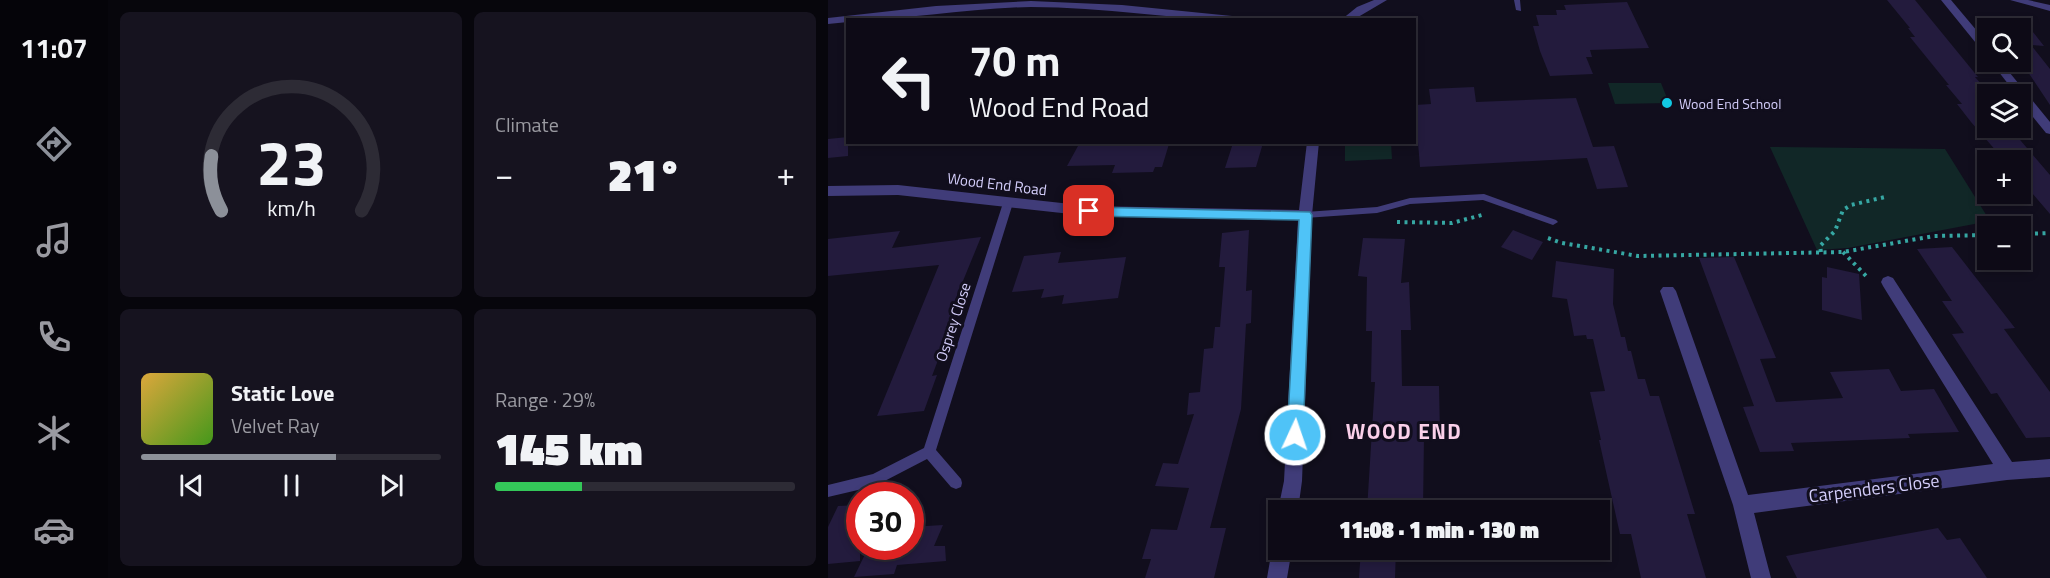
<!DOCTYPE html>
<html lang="en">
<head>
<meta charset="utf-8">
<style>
  :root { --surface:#0d0a16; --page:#16131f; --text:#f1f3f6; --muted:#9a9aa1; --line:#2d2b35; --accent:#8c9099 }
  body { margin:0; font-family:"Titillium Web",sans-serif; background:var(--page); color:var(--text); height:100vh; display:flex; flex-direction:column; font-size:22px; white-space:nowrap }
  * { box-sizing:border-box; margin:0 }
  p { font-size:20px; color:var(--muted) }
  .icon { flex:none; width:33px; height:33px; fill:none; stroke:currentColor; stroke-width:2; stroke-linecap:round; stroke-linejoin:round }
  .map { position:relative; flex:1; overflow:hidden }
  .side { display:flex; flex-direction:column; gap:12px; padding:12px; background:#07060c; width:720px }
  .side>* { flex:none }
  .top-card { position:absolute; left:18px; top:18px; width:570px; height:126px; border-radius:0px; box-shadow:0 3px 9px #0003,0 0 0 2px var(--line); background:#0d0a16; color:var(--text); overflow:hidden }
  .buttons { position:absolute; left:1149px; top:18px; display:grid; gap:12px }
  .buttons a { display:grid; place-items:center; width:54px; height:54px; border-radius:0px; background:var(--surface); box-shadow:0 3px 9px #0003,0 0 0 2px var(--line); font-size:30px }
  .speed { position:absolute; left:18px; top:482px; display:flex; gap:12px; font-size:30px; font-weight:700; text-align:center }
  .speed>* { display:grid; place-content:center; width:78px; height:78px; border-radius:50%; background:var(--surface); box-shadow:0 3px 9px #0003,0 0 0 2px var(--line); line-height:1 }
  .speed .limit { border:9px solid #d22; background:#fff; color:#111 }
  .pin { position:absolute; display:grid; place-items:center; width:51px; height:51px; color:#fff; margin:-26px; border-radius:12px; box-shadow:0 3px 9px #0006 }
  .me { position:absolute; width:66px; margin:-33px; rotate:3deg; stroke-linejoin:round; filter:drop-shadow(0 0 4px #0008) }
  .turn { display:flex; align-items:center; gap:21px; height:126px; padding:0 24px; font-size:27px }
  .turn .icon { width:78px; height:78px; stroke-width:2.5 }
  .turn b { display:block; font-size:42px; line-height:51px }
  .big { font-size:45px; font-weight:800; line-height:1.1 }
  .side .tile { flex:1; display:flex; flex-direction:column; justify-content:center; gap:9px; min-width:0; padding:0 21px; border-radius:9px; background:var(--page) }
  .side .dial { align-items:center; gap:0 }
  .dial svg { height:156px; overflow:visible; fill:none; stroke:var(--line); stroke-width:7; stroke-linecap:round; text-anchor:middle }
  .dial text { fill:var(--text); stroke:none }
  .song { display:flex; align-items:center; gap:18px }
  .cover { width:72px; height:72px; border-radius:9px; background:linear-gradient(135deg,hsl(40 70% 55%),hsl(100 70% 35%)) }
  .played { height:6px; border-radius:3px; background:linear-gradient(90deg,var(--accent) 65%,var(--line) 65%) }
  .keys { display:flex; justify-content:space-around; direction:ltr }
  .heat { display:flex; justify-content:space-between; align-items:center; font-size:33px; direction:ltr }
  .charge { height:9px; border-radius:4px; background:linear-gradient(90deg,#34c759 29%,var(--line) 0) }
  .side .tiles { flex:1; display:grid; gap:12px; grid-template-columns:repeat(2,1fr) }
  .trip { position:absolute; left:440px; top:500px; width:342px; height:60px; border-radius:0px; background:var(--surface); box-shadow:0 3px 9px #0003,0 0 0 2px var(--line); font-weight:800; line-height:60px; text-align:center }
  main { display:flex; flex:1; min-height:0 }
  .tab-bar { display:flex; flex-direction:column; width:108px; justify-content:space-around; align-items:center; background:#050409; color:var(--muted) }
  .tab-bar .icon { width:42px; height:42px }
  .tab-bar .selected { color:var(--accent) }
  .tab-bar b { font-size:27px; color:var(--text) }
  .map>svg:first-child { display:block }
  .green { fill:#112727 }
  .building { fill:#231b3d }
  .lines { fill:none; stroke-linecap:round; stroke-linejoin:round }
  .path { stroke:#36a7a3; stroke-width:4; stroke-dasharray:3 4.5; stroke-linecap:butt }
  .service { fill:#403c79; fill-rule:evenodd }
  .minor { fill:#403c79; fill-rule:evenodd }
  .route { fill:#4fc3f7; stroke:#337fa1; stroke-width:1.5 }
  .poi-dot { fill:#12c9e3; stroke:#110e1d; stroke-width:2 }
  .labels { text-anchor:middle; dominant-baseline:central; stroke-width:6; stroke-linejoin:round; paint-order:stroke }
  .far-poi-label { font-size:14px; fill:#d4cefb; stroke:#110e1d; text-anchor:start }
  .street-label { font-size:15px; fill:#d4cefb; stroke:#110e1d }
  .near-street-label { font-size:18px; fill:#d4cefb; stroke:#110e1d }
  .district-label { font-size:21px; font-weight:bold; letter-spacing:1.5px; fill:#fbd0ea; stroke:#110e1d }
</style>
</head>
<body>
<main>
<nav class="tab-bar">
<b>11:07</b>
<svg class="icon selected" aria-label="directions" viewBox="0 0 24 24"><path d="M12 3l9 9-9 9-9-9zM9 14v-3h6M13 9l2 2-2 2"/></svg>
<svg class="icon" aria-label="music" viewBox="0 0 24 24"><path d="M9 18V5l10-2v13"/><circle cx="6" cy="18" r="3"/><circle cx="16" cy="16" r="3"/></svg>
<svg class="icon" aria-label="phone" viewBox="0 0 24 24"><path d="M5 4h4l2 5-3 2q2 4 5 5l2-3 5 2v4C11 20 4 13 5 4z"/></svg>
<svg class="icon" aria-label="climate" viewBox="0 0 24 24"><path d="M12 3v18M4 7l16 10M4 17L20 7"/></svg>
<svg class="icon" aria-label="car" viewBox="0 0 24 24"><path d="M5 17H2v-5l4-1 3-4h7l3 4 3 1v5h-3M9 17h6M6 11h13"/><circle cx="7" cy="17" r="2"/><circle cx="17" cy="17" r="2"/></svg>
</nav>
<section class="side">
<div class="tiles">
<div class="tile dial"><svg viewBox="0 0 100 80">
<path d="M14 69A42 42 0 1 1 86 69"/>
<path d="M14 69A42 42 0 0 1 9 41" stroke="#8c9099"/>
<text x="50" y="56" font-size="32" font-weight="700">23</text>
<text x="50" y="72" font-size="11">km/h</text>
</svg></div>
<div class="tile"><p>Climate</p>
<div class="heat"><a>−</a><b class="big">21°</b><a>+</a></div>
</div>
<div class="tile">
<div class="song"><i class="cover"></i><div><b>Static Love</b><p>Velvet Ray</p></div></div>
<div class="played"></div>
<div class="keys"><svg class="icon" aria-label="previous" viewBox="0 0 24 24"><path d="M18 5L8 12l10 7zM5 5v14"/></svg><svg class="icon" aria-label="pause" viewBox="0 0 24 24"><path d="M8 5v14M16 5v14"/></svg><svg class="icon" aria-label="next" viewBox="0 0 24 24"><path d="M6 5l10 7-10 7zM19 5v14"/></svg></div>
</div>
<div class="tile"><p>Range · 29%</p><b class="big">145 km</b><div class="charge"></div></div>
</div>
</section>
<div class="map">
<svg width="1222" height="578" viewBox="0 0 1222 578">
  <rect width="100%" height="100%" fill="#110e1d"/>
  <path class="green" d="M780,83H833L841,103L787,104Z
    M517,143H563L564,159L517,161Z
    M942,147L1117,149L1162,221L1020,248L989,250Z"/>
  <path class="building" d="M1059,0H1087L1150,77H1147L1162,94H1158L1160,128H1186L1192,134H1187L1222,175V214L1192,179V160H1176L1143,122L1129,104H1134L1118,85H1121L1082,37H1087L1080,28H1082Z
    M799,2L821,48L762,50L764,57H758L765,74L722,76L712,51L705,26H711L708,15H729L728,10H738L736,5Z
    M1168,17L1194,18L1216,46L1203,45L1222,69V105L1192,60V28H1177Z
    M646,87L648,102L748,98L765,147L786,146L800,187L769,189L759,158L592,167L587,105L603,104L601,89Z
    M20,137V156L0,158V139Z
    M405,143H435L428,167L397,168Z
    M341,144L334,167H327L325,172L284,173L287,165L239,166L250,146Z
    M421,230L418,291L424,290L423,323L418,324L413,409L382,528H398L386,578H317L323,559H314L323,529L349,530L361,488L327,486L335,463L350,464L366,414L359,415L361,393L372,392L376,349L385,348L387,327H392L397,267H391L394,233Z
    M685,230L715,242L704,260L673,247Z
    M72,231L64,248L153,237L121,315H127L104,376L109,375L96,411L49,416L111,265L0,276V239Z
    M535,238L577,239L573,283L581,282L583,330H573L574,386H611L612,436H596L595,510H539L547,382H543L544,331H538L539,277L530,276Z
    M1124,247L1187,328L1176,329L1222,392V437L1198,438L1169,393L1163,394L1124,334L1136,333L1114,301H1124L1089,249Z
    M233,252L230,263L298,257L290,298L234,304L236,295L213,298L216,289L184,292L196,256Z
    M906,257L948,358L932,359L948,402L1015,398L1002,372L1061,369L1073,391L1106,389L1131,432L1080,434L1082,438L963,443L966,451L932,452L915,407L926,406L871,258Z
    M728,261L786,269L785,304L793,337H797L800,351H803L810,379H817L822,396H831L867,514H859L878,578H813L803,534H792L771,440H773L762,392L777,391L765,339H759L758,335L746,336L739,299L724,297Z
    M999,267L1031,274L1034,320L994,310V277L999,278Z
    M32,505V561L0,564V527L10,506Z
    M115,525L106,546H117L118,561L69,565L66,574L26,577L41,546H82V527Z
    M1110,528L1119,540L1132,538L1159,578H969L958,556Z
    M533,549H568L567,578H531Z"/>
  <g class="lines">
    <path class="path" d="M569,222L624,223L654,215
      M1192,234L1222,233
      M720,238L734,243L810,256L1015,252L1106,236L1160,235
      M993,252L992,246L1007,231L1015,210L1023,205L1057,197
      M1015,252L1041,279"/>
    <path class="service" d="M686,0H692L693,11L688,10Z
      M656,194L728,220L730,222L725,225L655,200L582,204L549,213L477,218L472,215L477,212L549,207L582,198Z
      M180,200L185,203L108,450L133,479L134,483L133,487L128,489L123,487L99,459L47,486L0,497V485L45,474L96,448L175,203Z"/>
    <path class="minor" d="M546,0H559L525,20H513L529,7Z
      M1113,0H1123L1160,44V54L1156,53Z
      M1182,0H1200L1222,5V11Z
      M203,1L294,5L414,17L419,20C347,20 275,7 203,7C141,8 80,20 20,20V22L0,24V18L108,6Z
      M1163,62H1173L1222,122V134L1218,133L1192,101V94H1188Z
      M479,142H491L484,215L474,481L470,510H450L456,481L470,220L261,216L70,195L0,196V186L70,185L261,206L471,210Z
      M1060,276L1065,278L1184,462L1222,459V477L1179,480L926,513L943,578H923L905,505L832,291L835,287H845L848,291L920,495L1165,464L1055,286L1053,282L1055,278Z
      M450,541V549H464L459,578H439L444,549Z"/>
  </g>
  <path class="route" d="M261,207L482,212L484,215L475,435L473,440L467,442L462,440L459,435L471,220L261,216L255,211Z"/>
  <circle class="poi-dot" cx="839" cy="103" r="6"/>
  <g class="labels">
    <g class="far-poi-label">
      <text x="851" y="103">Wood End School</text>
    </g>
    <g class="street-label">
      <text transform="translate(169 184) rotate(7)">Wood End Road</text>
      <text transform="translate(125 322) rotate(-72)">Osprey Close</text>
    </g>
    <g class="near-street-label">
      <text transform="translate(1046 488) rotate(-7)">Carpenders Close</text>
    </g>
    <g class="district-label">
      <text x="576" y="431">WOOD END</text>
    </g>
  </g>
</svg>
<div class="buttons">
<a><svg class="icon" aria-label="search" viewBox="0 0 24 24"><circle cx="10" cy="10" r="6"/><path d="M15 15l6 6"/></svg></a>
<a><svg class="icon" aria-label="layers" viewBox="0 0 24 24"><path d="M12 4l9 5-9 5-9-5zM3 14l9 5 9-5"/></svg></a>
<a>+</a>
<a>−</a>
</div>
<div class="speed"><div class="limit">30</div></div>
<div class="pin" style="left:261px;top:211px;background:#d93025"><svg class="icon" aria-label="arrive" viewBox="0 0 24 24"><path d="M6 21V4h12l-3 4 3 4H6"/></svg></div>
<svg class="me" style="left:467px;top:435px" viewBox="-20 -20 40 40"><circle r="17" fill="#4fc3f7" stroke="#fff" stroke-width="3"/><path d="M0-11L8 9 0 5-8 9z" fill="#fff"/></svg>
<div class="trip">11:08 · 1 min · 130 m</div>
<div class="top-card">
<div class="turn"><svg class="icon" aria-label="left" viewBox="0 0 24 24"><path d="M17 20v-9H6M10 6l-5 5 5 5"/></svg><div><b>70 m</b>Wood End Road</div></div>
</div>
</div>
</main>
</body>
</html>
